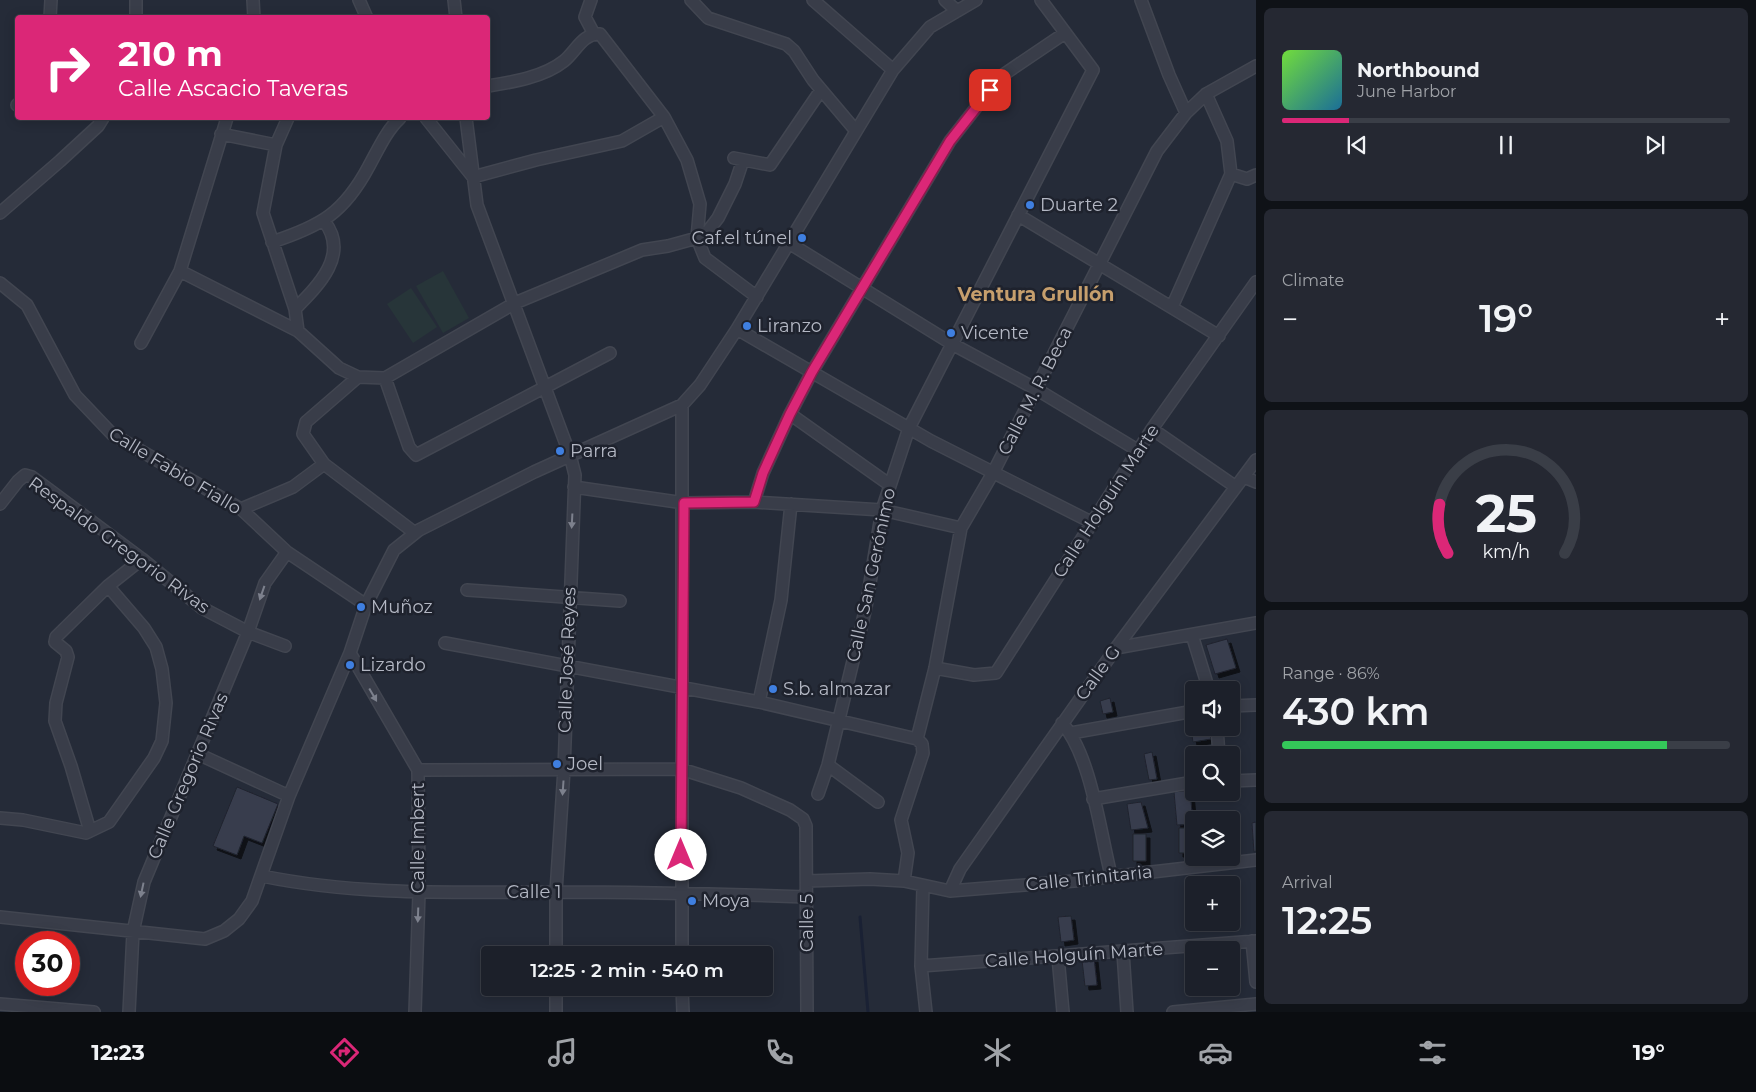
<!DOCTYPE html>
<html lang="en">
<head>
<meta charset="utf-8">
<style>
  :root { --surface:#1c202a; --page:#252832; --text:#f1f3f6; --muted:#a0a3a8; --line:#3a3e47; --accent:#db2777 }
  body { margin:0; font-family:Montserrat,sans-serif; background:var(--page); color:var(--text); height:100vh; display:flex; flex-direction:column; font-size:19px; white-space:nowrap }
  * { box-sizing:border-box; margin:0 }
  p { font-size:16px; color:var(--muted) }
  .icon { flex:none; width:28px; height:28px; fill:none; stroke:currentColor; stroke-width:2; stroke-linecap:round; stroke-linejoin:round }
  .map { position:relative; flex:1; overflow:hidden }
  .drawer { display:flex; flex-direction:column; gap:8px; padding:8px; background:#0f1217; width:500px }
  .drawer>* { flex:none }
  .guide { position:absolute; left:15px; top:15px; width:475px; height:105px; border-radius:5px; box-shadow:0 2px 12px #0003,0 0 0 1px var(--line); background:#db2777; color:#fff; overflow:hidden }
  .buttons { position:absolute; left:1185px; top:681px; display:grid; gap:10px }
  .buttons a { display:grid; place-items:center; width:55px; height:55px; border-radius:5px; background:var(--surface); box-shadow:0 2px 12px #0003,0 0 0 1px var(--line); font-size:25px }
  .speed { position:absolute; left:15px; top:931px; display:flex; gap:10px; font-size:25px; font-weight:700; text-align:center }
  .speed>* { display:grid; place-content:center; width:65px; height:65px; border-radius:50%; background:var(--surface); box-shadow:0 2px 12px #0003,0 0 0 1px var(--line); line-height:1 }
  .speed .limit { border:8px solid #d22; background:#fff; color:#111 }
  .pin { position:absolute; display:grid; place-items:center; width:42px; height:42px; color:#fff; margin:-21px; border-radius:10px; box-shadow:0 2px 8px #0006 }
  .me { position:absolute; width:55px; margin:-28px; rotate:0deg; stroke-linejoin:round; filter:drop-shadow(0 0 4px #0008) }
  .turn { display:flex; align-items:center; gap:18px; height:105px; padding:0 20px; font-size:22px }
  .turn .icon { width:65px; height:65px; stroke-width:2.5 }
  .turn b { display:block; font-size:35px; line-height:42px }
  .big { font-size:38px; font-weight:600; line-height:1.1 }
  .drawer .card { flex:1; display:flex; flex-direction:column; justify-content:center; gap:8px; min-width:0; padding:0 18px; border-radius:8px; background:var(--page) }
  .drawer .dial { align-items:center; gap:0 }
  .dial svg { height:130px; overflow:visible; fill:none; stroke:var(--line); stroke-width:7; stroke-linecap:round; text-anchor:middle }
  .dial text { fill:var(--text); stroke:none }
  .song { display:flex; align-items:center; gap:15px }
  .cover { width:60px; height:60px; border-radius:8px; background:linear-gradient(135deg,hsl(100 70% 55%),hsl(200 70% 35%)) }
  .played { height:5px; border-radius:2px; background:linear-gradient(90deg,var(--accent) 15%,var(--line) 15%) }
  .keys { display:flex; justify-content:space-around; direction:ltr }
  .heat { display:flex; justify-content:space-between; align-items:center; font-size:28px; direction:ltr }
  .charge { height:8px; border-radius:4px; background:linear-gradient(90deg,#34c759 86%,var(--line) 0) }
  .trip { position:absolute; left:481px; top:946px; width:292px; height:50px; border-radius:5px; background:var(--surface); box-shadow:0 2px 12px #0003,0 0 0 1px var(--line); font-weight:600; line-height:50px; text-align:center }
  .tabs { display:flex; height:80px; justify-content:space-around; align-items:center; background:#0b0d11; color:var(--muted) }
  .tabs .icon { width:35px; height:35px }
  .tabs .on { color:var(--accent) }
  .tabs b { font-size:22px; color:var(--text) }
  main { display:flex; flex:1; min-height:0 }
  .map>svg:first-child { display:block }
  .green { fill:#273539 }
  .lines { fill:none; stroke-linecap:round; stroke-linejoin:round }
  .stream { stroke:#1a2134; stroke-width:3 }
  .building { fill:#383e4e; stroke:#20242f; filter:url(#shadow) }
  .street-casing { stroke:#424651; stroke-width:14 }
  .street { stroke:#393d49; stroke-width:11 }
  .oneway { fill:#7d818d }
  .route-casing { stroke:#8e194d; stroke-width:12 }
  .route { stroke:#db2777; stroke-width:9 }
  .shop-dot { fill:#3f7fe0; stroke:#1e222d; stroke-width:2 }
  .labels { text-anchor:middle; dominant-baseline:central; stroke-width:5; stroke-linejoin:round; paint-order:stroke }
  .poi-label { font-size:18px; fill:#b4b8c4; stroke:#1e222d; text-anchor:start }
  .street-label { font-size:18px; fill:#b4b8c4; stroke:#1e222d }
  .neighbourhood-label { font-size:19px; font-weight:bold; fill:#c69f6d; stroke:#1e222d }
</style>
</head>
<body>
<main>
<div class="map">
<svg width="1256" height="1012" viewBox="0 0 1256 1012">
  <defs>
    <filter id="shadow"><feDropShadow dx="4" dy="4" stdDeviation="0" flood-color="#0009"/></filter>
  </defs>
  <rect width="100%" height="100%" fill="#252b38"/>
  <path class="green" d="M443,271L469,318L443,333L416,286Z
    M411,288L437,327L413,343L387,304Z"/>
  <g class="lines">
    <path class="stream" d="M860,917L868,1012"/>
  </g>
  <path class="building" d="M1227,639L1236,668L1215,674L1206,645Z
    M1110,698L1113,712L1103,714L1100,701Z
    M1189,716H1194V728H1209L1211,739L1193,742Z
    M1152,752L1157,779L1149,780L1144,754Z
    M237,787L278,804L262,843L244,836L237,855L213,846Z
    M1190,790L1193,824L1177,825L1174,792Z
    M1141,802L1148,828L1131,830L1127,804Z
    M1256,822V851L1254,852L1252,823Z
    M1179,828H1192V853H1179Z
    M1133,834H1146V861H1133Z
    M1071,916L1074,940L1061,942L1058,917Z
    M1094,958L1097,985L1085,986L1082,960Z"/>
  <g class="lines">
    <g class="street-casing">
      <path id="street" d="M136,0V18
        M253,0L254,18
        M359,0L367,18
        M454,0L456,18
        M591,0L585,17L594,34
        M691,0L708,18L786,44L794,51L813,80L856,131
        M813,0L893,70
        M945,0L957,11
        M1141,0L1169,75L1186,113
        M50,18L51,0
        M488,86C513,82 544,77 564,61C576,51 583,33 600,34L664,117L687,160L700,204L697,238L705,258L757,297
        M17,105L18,104
        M288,118L276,145L263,213L295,309L298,331L339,368L358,377L385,378L515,303L642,250L668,246L697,238L708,231L718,218L735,184L743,160
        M426,118L473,177L536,160L622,141L664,117
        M466,118L477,205L570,455L575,475L564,769L556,892V955
        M221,134L276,145
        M734,158L770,165L821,90
        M1231,174L1247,179L1256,175
        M0,213L60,161L98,126L103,118
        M1018,215L1219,336
        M272,242C321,226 344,213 369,166C378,150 386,131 400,118
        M789,243L954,345L1036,389L1139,451
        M180,271L298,331
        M0,283L27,305L75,395L112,434L241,509L287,552L366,605
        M1172,307L1231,174L1227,141L1206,94
        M295,309C319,285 350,254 324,221
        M737,329L931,441L1093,523
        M141,343L180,271L227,118
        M358,377L306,422L303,434L324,464L415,533
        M385,378L409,447L416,455L610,353
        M790,414L890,485
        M1152,429L1236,487
        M1244,477L1256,482
        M574,487L684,503L754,502L882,510L961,528
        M754,502L763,473L790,414L812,372L950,141L1000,77L1065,33
        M0,504L18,481L25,475L32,477L142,559L202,608L248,632L285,646
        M241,509L293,487L324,464
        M467,590L620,601
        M1192,635L1209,690
        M445,643L759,702L917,739
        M1116,648L1256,623
        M350,653L418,770L419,893L415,1012
        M935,668L974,675L996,673L1152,429L1256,282
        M759,702L781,600L791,504
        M1231,706L1256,705
        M1062,723C1091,755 1100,832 1111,875
        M1217,728L1219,755
        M1071,733L1194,711
        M917,739L935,668L961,528L993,473L1157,151L1186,113L1206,94L1256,66
        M198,754L289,796
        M828,765L878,802
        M418,770L681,769L741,788L790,810L803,819L806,826L807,1012
        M1231,781L1256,780
        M818,794L828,765L866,607L882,510L909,428L1093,70L1041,0
        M1093,799L1194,782
        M0,818L23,820L86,833L109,822L154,758L162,741L166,703L162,669L156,647L144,628L108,586
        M90,831L71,766L55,721L56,703L68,657L66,651L55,642L56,637L108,586L142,559
        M262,876C359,896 458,892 557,892C640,892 723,894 807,897
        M807,881L870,879L904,881L950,891L1074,881L1256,860
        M904,881L908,853L901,820L923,753L922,744L917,739
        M923,886L921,966L926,1012
        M950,891L960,869L1116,648L1256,460
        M0,917L205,939L224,931L239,919L252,901L289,796L350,653L366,605L394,550L419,530L534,472L682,405L700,385L737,329L893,70L930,27L976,0
        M1252,941L1256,982
        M1123,952L1127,1012
        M682,955V405
        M1058,957L1063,1012
        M921,966L1256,941
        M682,988L683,1012
        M0,1004L94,1012
        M129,1012L133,932L144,882L248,632L265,583L287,552
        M556,1012V988
        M1173,1012L1256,1004"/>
    </g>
    <use href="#street" class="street"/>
  </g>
  <defs><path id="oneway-solid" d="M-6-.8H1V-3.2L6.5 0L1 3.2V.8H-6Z" transform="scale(1.25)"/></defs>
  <g class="oneway">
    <use href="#oneway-solid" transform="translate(572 521) rotate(93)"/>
    <use href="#oneway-solid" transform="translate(262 593) rotate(109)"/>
    <use href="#oneway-solid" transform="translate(373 695) rotate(60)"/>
    <use href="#oneway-solid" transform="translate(563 788) rotate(94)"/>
    <use href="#oneway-solid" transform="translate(142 890) rotate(102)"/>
    <use href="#oneway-solid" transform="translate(418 915) rotate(92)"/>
  </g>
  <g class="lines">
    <g class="route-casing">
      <path id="route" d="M681,855L684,503L754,502L763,473L790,414L812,372L950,141L990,90"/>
    </g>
    <use href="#route" class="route"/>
  </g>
  <g class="shop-dot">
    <circle cx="1030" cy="205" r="5"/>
    <circle cx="802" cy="238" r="5"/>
    <circle cx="747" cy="326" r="5"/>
    <circle cx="951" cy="333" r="5"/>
    <circle cx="560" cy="451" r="5"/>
    <circle cx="361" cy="607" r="5"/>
    <circle cx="350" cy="665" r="5"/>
    <circle cx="773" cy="689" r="5"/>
    <circle cx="557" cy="764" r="5"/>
    <circle cx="692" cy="901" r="5"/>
  </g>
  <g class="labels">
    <g class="poi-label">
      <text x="1040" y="205">Duarte 2</text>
      <text x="792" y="238" text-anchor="end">Caf.el túnel</text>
      <text x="757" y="326">Liranzo</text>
      <text x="961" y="333">Vicente</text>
      <text x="570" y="451">Parra</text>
      <text x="371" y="607">Muñoz</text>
      <text x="360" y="665">Lizardo</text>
      <text x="783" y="689">S.b. almazar</text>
      <text x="567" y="764">Joel</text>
      <text x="702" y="901">Moya</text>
    </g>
    <g class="street-label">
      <text transform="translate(1035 391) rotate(-63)">Calle M. R. Beca</text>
      <text transform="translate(175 471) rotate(31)">Calle Fabio Fiallo</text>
      <text transform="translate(1106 501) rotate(-57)">Calle Holguín Marte</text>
      <text transform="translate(119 545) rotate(36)">Respaldo Gregorio Rivas</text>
      <text transform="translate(871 575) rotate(-78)">Calle San Gerónimo</text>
      <text transform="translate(567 660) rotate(-88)">Calle José Reyes</text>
      <text transform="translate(1098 673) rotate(-54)">Calle G</text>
      <text transform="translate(188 776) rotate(-67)">Calle Gregorio Rivas</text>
      <text transform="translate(418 838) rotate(-90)">Calle Imbert</text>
      <text transform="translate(1089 878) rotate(-6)">Calle Trinitaria</text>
      <text x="534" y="892">Calle 1</text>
      <text transform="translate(807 923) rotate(-90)">Calle 5</text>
      <text transform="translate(1074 955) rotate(-4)">Calle Holguín Marte</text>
    </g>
    <g class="neighbourhood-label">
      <text x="1036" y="294">Ventura Grullón</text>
    </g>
  </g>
</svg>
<div class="buttons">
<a><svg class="icon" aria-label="sound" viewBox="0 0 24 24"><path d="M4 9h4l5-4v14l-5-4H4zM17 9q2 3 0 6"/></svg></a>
<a><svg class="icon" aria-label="search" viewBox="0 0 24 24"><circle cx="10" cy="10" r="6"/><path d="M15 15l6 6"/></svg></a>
<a><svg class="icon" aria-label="layers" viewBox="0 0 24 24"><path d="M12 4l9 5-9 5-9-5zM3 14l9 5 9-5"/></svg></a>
<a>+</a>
<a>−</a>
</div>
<div class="speed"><div class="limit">30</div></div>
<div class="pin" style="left:990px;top:90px;background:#d93025"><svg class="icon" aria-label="arrive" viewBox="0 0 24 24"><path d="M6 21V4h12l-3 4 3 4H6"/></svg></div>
<svg class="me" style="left:681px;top:855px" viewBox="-20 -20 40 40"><circle r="19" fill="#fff"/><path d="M0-13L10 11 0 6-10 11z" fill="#db2777"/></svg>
<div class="trip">12:25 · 2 min · 540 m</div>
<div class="guide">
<div class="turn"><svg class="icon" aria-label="right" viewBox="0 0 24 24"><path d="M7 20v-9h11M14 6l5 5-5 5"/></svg><div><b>210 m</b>Calle Ascacio Taveras</div></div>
</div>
</div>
<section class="drawer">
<div class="card">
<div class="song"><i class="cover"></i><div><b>Northbound</b><p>June Harbor</p></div></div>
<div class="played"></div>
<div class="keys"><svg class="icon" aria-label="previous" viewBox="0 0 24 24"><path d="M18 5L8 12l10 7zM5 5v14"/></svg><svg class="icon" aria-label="pause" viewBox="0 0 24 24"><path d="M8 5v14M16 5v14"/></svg><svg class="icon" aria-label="next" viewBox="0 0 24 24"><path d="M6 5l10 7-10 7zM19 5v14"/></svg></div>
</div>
<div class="card"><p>Climate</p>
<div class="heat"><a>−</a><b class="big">19°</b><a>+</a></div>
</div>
<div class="card dial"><svg viewBox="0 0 100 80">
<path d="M14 69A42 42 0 1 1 86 69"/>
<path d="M14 69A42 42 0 0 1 9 39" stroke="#db2777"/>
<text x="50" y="56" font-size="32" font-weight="700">25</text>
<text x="50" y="72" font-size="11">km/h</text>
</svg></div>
<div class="card"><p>Range · 86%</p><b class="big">430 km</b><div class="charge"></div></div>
<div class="card"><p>Arrival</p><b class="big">12:25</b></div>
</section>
</main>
<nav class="tabs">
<b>12:23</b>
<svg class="icon on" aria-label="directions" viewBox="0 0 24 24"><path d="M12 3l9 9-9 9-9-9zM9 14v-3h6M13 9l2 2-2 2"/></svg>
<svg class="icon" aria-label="music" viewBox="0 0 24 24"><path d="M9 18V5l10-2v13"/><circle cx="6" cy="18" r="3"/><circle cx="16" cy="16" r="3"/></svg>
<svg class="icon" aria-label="phone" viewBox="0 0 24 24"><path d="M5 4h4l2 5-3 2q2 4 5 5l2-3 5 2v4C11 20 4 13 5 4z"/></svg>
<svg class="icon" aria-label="climate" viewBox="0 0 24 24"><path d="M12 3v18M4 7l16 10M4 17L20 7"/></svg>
<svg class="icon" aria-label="car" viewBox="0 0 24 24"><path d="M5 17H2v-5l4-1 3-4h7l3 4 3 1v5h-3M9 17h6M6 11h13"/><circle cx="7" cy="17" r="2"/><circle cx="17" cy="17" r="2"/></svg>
<svg class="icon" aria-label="filters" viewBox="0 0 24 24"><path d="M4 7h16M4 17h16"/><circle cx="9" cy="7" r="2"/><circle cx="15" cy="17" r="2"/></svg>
<b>19°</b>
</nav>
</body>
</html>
